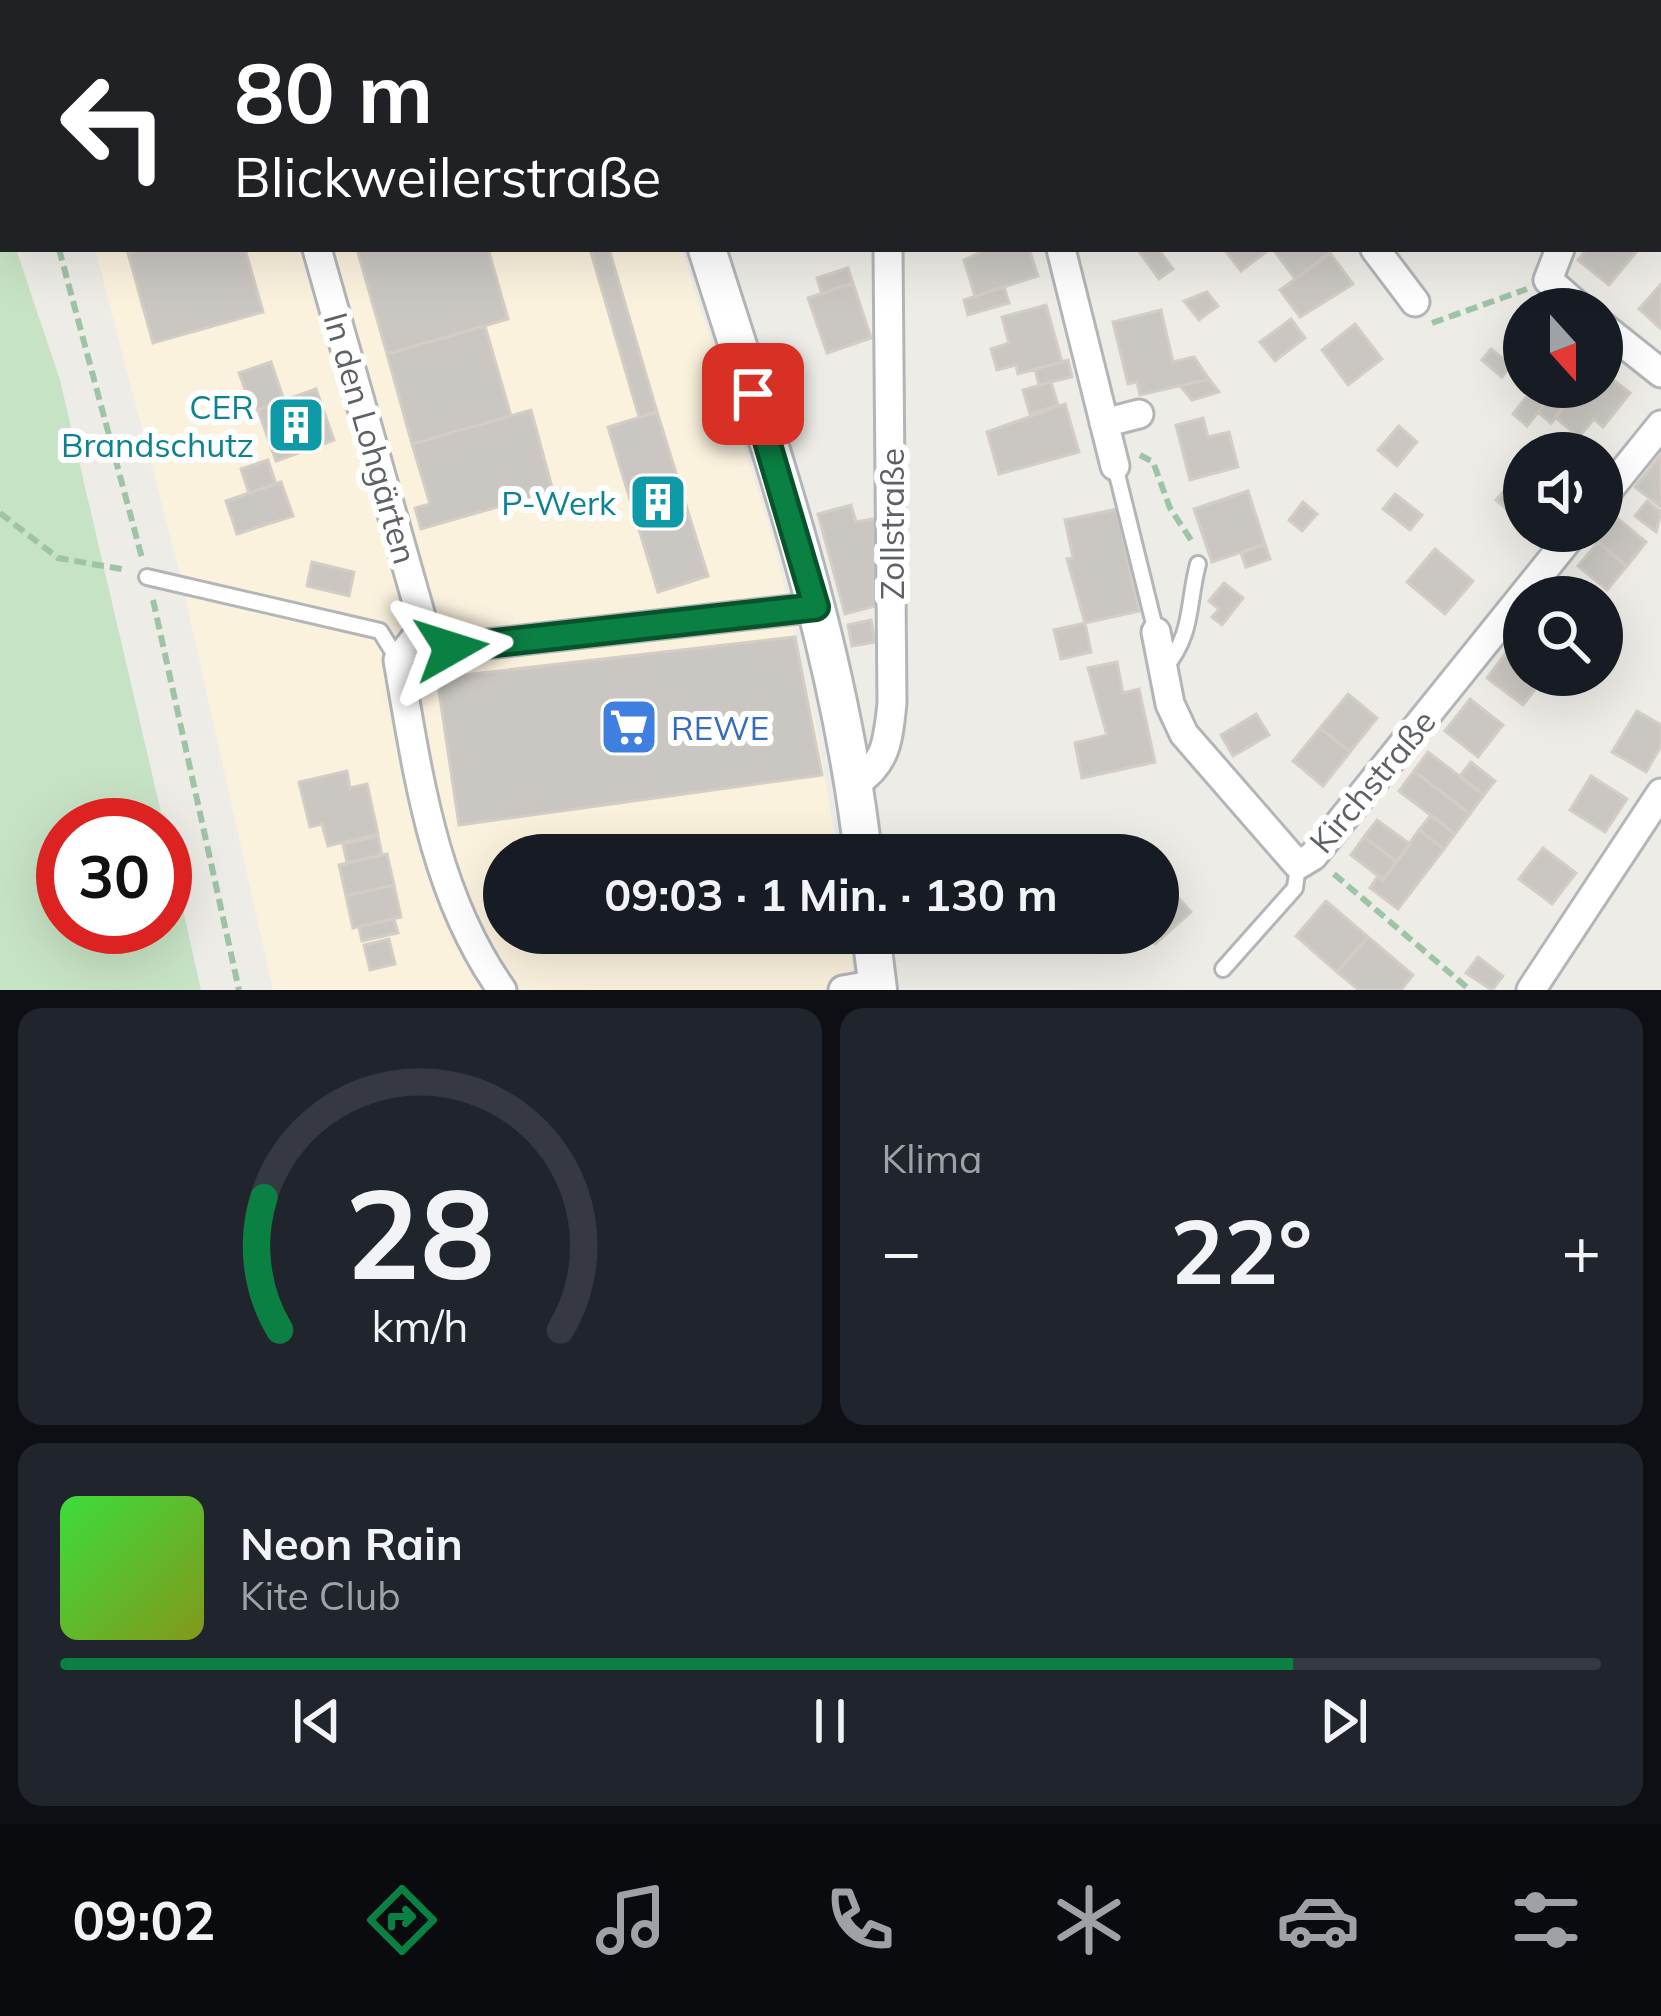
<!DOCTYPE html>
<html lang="de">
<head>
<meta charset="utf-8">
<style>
  :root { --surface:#171b24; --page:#20242c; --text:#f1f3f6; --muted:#9ea1a6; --line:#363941; --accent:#0b8043 }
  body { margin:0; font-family:Mulish,sans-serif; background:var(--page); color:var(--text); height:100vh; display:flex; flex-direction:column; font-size:45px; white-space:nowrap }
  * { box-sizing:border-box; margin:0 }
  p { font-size:39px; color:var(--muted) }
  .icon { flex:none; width:66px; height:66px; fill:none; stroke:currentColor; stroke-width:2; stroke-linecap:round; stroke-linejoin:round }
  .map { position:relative; height:990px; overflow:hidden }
  .side { display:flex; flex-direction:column; gap:18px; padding:18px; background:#0d0f14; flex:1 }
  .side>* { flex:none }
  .guide { position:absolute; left:0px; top:0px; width:1662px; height:252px; box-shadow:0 12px 48px #0002; background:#202124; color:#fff; overflow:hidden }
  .needle { width:78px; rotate:159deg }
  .buttons { position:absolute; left:1503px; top:288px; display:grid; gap:24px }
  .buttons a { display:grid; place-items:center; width:120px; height:120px; border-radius:50%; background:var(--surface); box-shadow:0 12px 48px #0002; font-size:60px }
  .speed { position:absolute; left:36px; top:798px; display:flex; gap:24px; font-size:60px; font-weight:700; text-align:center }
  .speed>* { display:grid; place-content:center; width:156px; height:156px; border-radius:50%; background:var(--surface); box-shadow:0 12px 48px #0002; line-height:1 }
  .speed .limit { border:18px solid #d22; background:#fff; color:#111 }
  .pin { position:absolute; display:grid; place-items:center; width:102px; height:102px; color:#fff; margin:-51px; border-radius:24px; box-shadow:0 6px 18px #0006 }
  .me { position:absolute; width:132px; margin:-66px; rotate:84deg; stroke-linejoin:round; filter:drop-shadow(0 0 9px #0008) }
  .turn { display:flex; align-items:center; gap:42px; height:252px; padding:0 36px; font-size:54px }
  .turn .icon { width:156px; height:156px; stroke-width:2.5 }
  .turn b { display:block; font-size:84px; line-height:102px }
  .big { font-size:90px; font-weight:700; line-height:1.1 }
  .side .widget { flex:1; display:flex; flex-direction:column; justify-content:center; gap:18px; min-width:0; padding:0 42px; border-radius:24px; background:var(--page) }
  .side .dial { align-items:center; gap:0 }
  .dial svg { height:312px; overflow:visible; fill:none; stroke:var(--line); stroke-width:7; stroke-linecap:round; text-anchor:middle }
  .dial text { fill:var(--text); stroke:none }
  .song { display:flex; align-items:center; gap:36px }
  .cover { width:144px; height:144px; border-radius:18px; background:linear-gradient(135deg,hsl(120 70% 55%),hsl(70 70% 35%)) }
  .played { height:12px; border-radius:6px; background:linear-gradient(90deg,var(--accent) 80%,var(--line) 80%) }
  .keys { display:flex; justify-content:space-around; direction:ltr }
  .heat { display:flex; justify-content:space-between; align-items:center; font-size:66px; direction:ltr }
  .side .tiles { flex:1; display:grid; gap:18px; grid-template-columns:1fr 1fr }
  .widget:last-child { grid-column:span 2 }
  .trip { position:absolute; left:483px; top:834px; width:696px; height:120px; border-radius:60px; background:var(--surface); box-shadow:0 12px 48px #0002; font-weight:700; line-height:120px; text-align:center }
  .tab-bar { display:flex; height:192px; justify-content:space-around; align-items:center; background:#090b0e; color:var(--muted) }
  .tab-bar .icon { width:84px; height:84px }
  .tab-bar .selected { color:var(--accent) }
  .tab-bar b { font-size:54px; color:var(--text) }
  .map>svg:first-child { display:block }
  .commercial { fill:#fbf2de }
  .green { fill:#c7e3c5 }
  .building { fill:#cac7c2; stroke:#d3cdc5; stroke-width:3 }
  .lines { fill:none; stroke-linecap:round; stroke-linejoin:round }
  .service-casing { stroke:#b3b6b9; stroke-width:20 }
  .minor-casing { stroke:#b3b6b9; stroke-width:33 }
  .tertiary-casing { stroke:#b3b6b9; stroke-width:42 }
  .path { stroke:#9ec4a6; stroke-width:6; stroke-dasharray:12 6; stroke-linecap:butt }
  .service { stroke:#fff; stroke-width:14 }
  .minor { stroke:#fff; stroke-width:27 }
  .tertiary { stroke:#fff; stroke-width:36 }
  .route-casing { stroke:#07532c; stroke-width:30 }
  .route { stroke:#0b8043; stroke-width:21 }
  .labels { text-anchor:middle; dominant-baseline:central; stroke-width:12; stroke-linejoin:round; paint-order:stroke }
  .culture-label { font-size:33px; fill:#0d838f; stroke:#fff; text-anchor:end }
  .street-label { font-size:33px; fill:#5d6165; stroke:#fff }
  .shop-label { font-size:33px; fill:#366cbe; stroke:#fff; text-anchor:start }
</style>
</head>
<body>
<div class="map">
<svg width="1661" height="990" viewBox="0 0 1661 990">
  <rect width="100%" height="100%" fill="#eeece6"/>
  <path class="commercial" d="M22,0H605L606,3H23Z
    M95,249H682L774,543L817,732L838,855H504V933H848L855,990H273L180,573Z"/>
  <path class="green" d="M0,201L3,249H16L60,380L164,825H63V927H165V829L201,990H0Z"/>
  <path class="building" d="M144,249H245L263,312L153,343L128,253Z
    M357,249H488L508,319L387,354Z
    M590,249H609L657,412L639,417Z
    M988,249H1029L1038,276L975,296L964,260Z
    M1146,249H1158L1173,269L1159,279L1140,253Z
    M1224,249H1264L1266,252L1241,271Z
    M1273,249H1328L1330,253L1295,279Z
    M1587,249H1634L1637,251L1609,285L1578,260Z
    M1330,253L1353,284L1300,317L1280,290Z
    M848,268L853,283L822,294L817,278Z
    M853,283L871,338L827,353L808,298Z
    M1661,284V329L1639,309Z
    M1004,287L1009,303L968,315L964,300Z
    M1207,292L1218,306L1199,320L1184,301Z
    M1046,305L1062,362L1018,374L1016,365L997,370L991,349L1009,343L1002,317Z
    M1161,310L1173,362L1194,357L1209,379L1140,395L1137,382L1128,384L1113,322Z
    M1291,319L1305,338L1275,361L1260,342Z
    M1355,324L1382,359L1348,385L1322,350Z
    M485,326L511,416L412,444L387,354Z
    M1491,349L1511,365L1502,377L1482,360Z
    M1068,360L1072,377L1039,385L1035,369Z
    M271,362L284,400L253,411L239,373Z
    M1602,371L1630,393L1603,427L1594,419L1579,437L1555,417L1580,387H1602Z
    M1209,379L1219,392L1192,400L1180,386Z
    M1051,382L1058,405L1030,414L1023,390Z
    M1534,387L1556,390L1527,426L1513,414Z
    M316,389L334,440L276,461L258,410Z
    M1556,390L1569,401L1551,423L1538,412Z
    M1065,404L1079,452L999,474L987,432Z
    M531,410L553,491L421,529L415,508L430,504L412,444Z
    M657,412L708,576L658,592L608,427Z
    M1203,418L1208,437L1229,432L1238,467L1190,480L1176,425Z
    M1399,426L1417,442L1397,466L1378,450Z
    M1661,454V507L1635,487Z
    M268,460L276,484L249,493L241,469Z
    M1524,468V524L1496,500Z
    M281,482L293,516L237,534L226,501Z
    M1248,491L1265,544L1212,562L1194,509Z
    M1395,494L1422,515L1410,530L1383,509Z
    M1647,501L1661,512L1656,532L1635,516Z
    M1303,502L1317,514L1302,531L1289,520Z
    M851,505L856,522L878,518L880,594L879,605L845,614L818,514Z
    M1117,509L1139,611L1085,623L1067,559L1073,558L1065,520Z
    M1617,518L1646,542L1627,566L1598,542Z
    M1598,542L1627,566L1607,590L1578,566Z
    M1265,544L1270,559L1246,567L1241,553Z
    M1435,549L1473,581L1445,614L1407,582Z
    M312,562L354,572L349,596L307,586Z
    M1224,583L1243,598L1222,625L1212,617L1219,609L1209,601Z
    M871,620L875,642L852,646L848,625Z
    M1085,623L1091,652L1061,659L1054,630Z
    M795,637L822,775L459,825L437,678Z
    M1512,645L1524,654V675H1546L1523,705L1487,678Z
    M1117,662L1123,693L1139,689L1155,762L1082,778L1075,743L1107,735L1088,668Z
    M1348,694L1377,718L1350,752L1320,728Z
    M1470,699L1503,725L1478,757L1445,731Z
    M1637,711L1661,725V746L1646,772L1612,752Z
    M1256,714L1269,735L1233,756L1221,735Z
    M1320,728L1350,752L1323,786L1293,761Z
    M1428,752L1484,795L1470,814L1414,771Z
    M1471,762L1495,781L1484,795L1460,776Z
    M347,771L350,788L367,784L378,834L328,846L322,824L310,827L299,782Z
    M1414,771L1470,814L1455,834L1399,791Z
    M1591,776L1627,799L1605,832L1570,810Z
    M1431,815L1455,834L1444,849L1419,830Z
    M1377,820L1410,844L1397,862L1364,837Z
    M1419,830L1444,849L1398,909L1370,888L1378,876L1383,880Z
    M378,836L382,855L347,863L343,844Z
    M1364,837L1397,862L1383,880L1351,855Z
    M1543,848L1576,873L1552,904L1519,879Z
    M387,854L394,885L346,896L339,865Z
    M1158,875L1191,912L1155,944L1145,933H1158Z
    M394,885L401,917L353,928L346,896Z
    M1326,901L1368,937L1337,972L1296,936Z
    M394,919L398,933L362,941L359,927Z
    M1368,937L1413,975L1401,990H1359L1337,972Z
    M389,939L395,964L370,970L364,945Z
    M1478,957L1503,976L1492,990L1466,973Z"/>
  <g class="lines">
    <g class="service-casing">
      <path id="service" d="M1115,466L1156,632
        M147,577L380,631L398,660
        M1164,669C1194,633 1187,606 1198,564
        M1223,969L1295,888L1298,865"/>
    </g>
    <g class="minor-casing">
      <path id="minor" d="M1188,0L1191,3
        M1029,3L1033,0
        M1659,131L1661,129
        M317,249L424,627L451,648L816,607
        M1061,249L1115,466
        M1375,249L1415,302
        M1560,249L1548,280L1581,309
        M1602,326L1661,373
        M1104,423L1139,414
        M1602,498L1661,425
        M424,627L398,660C418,774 433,893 502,990
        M1156,632L1170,704L1184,734L1298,865L1313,856L1575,531
        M855,784C887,763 888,740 892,703L888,249
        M843,990L877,984
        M1531,990L1661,793"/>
    </g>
    <g class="tertiary-casing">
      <path id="tertiary" d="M628,0L629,3
        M707,249C770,448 840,647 863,855
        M871,933L878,990"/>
    </g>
    <path class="path" d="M0,65L3,74
      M59,249L142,558
      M1432,323L1527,289
      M1140,455L1153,462L1170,508L1193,543
      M0,513L58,558L127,570
      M153,600L239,990
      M1334,874L1470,990"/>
    <use href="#service" class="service"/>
    <use href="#minor" class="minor"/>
    <use href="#tertiary" class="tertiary"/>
  </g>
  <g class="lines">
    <g class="route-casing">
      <path id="route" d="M451,648L816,607L753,394"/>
    </g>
    <use href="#route" class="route"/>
  </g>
  <defs>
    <g id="building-square" transform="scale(3)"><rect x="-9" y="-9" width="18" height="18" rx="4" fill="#0f9aa8" stroke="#fff"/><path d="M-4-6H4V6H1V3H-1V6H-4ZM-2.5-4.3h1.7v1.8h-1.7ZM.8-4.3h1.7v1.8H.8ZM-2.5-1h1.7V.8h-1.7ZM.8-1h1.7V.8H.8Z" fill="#fff"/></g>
    <g id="supermarket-square" transform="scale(3)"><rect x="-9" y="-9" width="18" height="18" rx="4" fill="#3f7fe0" stroke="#fff"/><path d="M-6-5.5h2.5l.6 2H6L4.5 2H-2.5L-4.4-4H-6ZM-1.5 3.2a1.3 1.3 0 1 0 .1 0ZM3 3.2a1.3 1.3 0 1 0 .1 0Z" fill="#fff"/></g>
  </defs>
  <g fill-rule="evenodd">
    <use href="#building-square" x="296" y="425"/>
    <use href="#building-square" x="658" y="502"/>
    <use href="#supermarket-square" x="629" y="727"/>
  </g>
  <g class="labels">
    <g class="culture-label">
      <text x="254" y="406">CER<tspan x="254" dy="38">Brandschutz</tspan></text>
      <text x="616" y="502">P-Werk</text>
    </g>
    <g class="street-label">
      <text transform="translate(371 438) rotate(74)">In den Lohgärten</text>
      <text transform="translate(891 524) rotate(-90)">Zollstraße</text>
      <text transform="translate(1372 781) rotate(-50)">Kirchstraße</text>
    </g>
    <g class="shop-label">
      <text x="671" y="727">REWE</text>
    </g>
  </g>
</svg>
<div class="buttons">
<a><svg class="needle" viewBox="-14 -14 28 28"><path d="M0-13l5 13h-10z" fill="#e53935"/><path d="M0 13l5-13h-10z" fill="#9ea1a6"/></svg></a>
<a><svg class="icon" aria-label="sound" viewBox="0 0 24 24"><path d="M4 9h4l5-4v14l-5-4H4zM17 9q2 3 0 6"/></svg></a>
<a><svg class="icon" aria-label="search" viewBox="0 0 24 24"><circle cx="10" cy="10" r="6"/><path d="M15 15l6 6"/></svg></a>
</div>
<div class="speed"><div class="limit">30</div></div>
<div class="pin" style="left:753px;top:394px;background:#d93025"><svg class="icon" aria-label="arrive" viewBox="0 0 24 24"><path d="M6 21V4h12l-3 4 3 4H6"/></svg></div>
<svg class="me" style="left:451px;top:648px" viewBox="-20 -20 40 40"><path d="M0-17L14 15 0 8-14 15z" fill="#0b8043" stroke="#fff" stroke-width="4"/></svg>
<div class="trip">09:03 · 1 Min. · 130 m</div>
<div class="guide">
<div class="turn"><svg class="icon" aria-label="left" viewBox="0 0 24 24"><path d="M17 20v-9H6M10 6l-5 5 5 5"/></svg><div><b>80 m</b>Blickweilerstraße</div></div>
</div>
</div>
<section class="side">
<div class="tiles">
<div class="widget dial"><svg viewBox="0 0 100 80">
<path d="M14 69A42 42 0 1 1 86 69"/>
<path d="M14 69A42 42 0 0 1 10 35" stroke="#0b8043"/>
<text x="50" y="56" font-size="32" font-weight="700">28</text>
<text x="50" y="72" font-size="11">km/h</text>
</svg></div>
<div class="widget"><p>Klima</p>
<div class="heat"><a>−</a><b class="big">22°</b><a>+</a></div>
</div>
<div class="widget">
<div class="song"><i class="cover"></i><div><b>Neon Rain</b><p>Kite Club</p></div></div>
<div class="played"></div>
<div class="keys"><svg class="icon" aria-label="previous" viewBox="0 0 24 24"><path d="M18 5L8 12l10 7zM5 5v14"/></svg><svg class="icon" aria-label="pause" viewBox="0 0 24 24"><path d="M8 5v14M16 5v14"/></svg><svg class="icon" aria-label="next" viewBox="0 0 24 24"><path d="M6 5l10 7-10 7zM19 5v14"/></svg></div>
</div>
</div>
</section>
<nav class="tab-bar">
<b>09:02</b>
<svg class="icon selected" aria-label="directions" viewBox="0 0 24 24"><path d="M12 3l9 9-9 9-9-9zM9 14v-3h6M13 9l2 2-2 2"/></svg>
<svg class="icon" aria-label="music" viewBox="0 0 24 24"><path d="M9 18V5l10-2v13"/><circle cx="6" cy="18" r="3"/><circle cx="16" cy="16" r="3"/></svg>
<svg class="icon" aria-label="phone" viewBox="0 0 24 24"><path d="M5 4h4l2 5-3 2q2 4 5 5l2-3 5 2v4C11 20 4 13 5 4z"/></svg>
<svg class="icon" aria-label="climate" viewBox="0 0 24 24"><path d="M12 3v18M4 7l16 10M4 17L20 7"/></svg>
<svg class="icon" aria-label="car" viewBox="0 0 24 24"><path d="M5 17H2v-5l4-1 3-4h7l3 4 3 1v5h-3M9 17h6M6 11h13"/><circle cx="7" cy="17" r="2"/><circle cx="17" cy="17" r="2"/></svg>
<svg class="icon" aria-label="filters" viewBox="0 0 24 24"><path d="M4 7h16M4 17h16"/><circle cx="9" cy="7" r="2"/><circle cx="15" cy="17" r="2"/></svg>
</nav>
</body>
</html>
